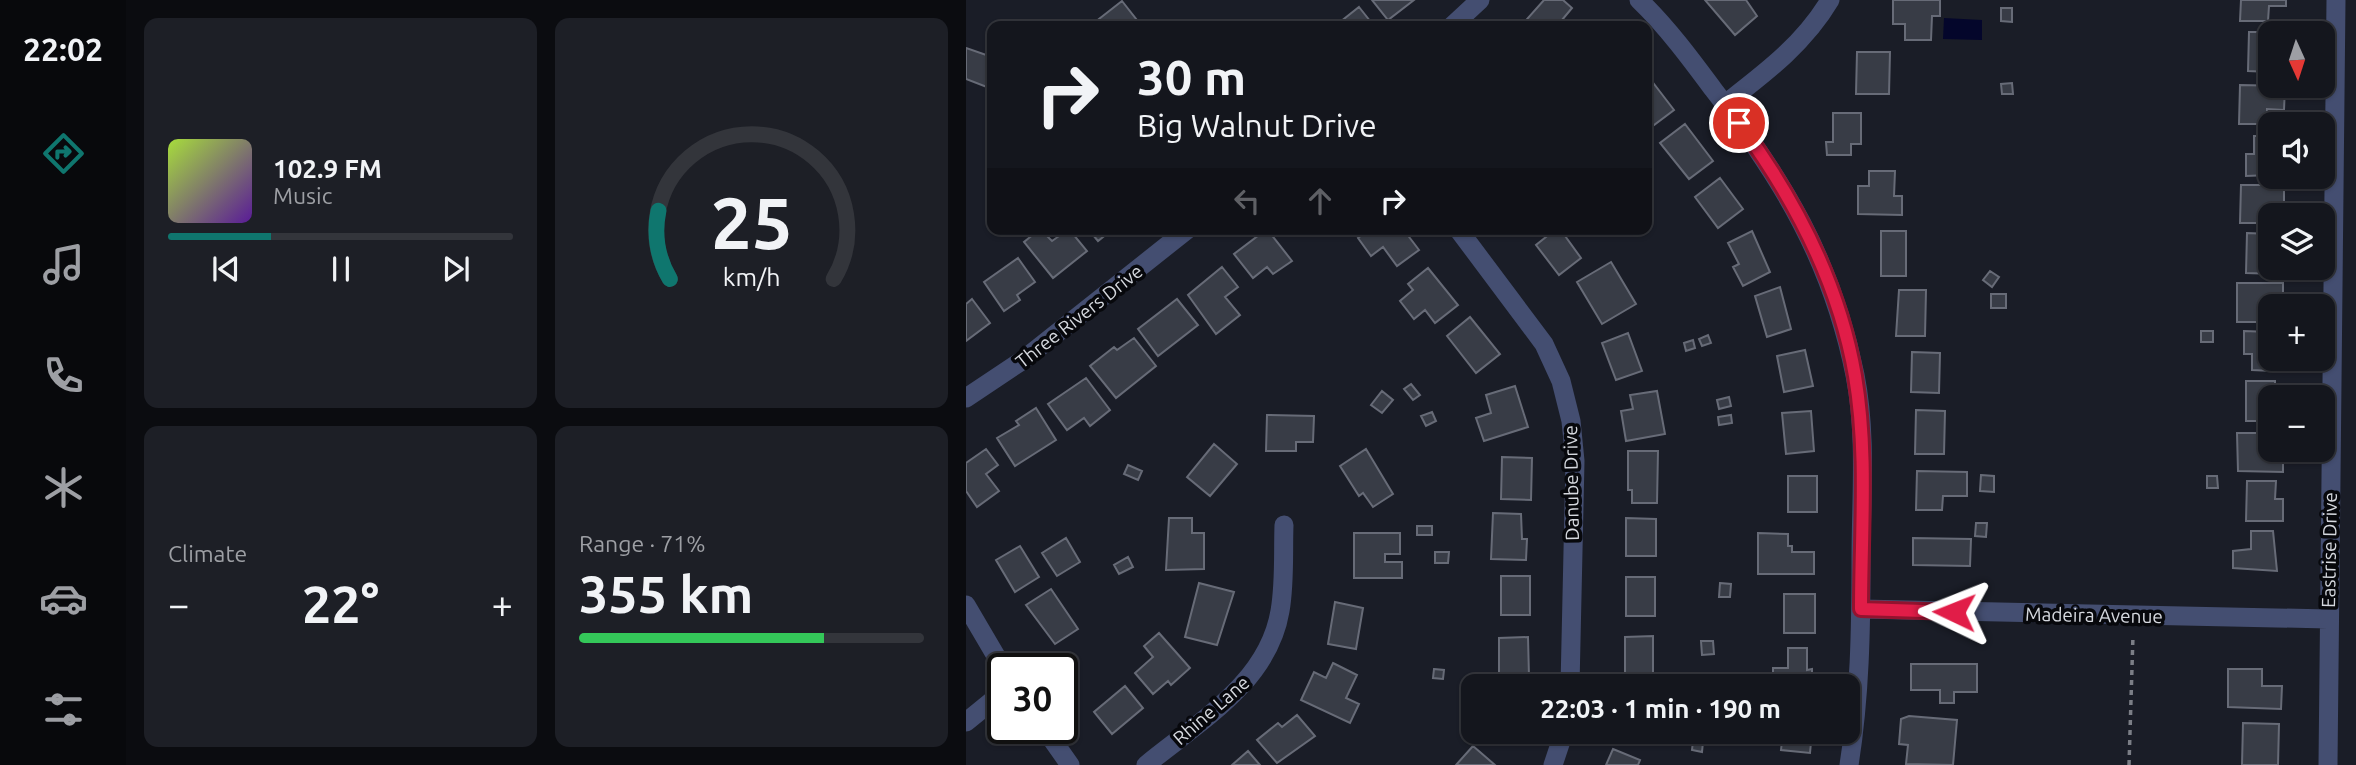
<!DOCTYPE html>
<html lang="en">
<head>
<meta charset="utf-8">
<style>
  :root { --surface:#14161d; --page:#1d1f26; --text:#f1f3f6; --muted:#9d9fa4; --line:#33353b; --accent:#0f766e }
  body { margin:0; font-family:Ubuntu,sans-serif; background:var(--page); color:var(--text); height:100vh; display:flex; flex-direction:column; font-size:26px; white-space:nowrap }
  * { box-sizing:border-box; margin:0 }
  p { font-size:23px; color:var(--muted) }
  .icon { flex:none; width:38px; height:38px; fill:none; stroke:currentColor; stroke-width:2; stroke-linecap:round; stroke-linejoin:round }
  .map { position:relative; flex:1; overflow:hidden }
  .side { display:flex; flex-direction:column; gap:18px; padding:18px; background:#0b0c10; width:840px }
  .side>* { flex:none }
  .guide { position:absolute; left:21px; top:21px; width:665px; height:214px; border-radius:14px; box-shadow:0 2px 5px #0004,0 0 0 2px var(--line); background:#14161d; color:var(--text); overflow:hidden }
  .needle { width:46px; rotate:177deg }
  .tools { position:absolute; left:1292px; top:21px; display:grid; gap:14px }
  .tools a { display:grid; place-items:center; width:77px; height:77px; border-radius:14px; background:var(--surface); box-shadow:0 2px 5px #0004,0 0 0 2px var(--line); font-size:35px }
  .speed { position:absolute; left:21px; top:653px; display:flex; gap:14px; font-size:35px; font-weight:700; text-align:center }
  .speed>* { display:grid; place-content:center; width:91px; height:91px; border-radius:50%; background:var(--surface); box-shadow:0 2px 5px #0004,0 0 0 2px var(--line); line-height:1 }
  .speed .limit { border:4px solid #111; border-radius:10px; background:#fff; color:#111 }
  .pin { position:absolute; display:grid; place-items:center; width:60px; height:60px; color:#fff; margin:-30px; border:4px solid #fff; border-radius:50%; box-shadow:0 2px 7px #0007 }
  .me { position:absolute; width:77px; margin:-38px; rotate:272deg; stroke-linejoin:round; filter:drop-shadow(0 0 5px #0008) }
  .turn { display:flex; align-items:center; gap:24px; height:147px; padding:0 35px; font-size:32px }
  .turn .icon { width:91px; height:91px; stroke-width:2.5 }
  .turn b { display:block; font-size:49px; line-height:60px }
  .lanes { display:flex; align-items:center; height:66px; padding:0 35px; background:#0003; justify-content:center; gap:35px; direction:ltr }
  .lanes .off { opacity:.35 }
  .big { font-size:52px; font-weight:700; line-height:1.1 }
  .side .card { flex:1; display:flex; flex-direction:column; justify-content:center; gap:10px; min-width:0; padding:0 24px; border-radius:14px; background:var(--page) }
  .side .dial { align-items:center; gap:0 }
  .dial svg { height:182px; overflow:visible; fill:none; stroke:var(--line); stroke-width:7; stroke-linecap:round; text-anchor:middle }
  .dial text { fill:var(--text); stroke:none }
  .song { display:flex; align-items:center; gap:21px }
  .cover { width:84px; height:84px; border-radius:10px; background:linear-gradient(135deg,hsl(80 70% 55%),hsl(270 70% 35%)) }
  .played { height:7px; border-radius:4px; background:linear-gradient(90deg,var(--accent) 30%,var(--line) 30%) }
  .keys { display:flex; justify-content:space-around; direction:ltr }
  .heat { display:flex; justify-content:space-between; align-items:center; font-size:38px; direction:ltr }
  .charge { height:10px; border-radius:5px; background:linear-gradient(90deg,#34c759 71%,var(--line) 0) }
  .side .tiles { flex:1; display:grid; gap:18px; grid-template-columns:repeat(2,1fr) }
  .trip { position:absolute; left:495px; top:674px; width:399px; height:70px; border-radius:14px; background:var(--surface); box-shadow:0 2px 5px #0004,0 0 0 2px var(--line); font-weight:700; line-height:70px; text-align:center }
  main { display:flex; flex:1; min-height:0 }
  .dock { display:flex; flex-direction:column; width:126px; justify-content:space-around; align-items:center; background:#08090c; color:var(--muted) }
  .dock .icon { width:49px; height:49px }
  .dock .active { color:var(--accent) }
  .dock b { font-size:32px; color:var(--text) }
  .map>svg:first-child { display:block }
  .water { fill:#04062b }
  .building { fill:#383c46; stroke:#676b77; stroke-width:2 }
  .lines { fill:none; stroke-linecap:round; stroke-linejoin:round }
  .path { stroke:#7b7e86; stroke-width:3.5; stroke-dasharray:5 5; stroke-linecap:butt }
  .minor { stroke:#444e71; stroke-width:19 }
  .route-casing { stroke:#92132f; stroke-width:18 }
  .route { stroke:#e11d48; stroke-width:12 }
  .labels { text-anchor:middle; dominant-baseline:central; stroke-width:7; stroke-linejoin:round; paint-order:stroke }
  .street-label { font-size:19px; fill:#d5d8de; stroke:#07080c }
</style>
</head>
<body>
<main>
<nav class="dock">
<b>22:02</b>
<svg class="icon active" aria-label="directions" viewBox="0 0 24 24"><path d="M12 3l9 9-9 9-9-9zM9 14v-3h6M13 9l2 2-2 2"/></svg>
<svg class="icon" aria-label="music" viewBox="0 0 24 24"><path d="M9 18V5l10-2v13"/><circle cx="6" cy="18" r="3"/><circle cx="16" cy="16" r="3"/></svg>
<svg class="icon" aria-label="phone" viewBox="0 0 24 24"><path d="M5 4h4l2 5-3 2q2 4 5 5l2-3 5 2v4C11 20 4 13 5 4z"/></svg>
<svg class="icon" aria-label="climate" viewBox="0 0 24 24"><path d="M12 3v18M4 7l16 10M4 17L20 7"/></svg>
<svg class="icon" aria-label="car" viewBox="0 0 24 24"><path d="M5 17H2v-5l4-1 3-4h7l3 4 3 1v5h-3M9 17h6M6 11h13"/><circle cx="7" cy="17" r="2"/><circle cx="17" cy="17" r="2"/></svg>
<svg class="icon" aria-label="filters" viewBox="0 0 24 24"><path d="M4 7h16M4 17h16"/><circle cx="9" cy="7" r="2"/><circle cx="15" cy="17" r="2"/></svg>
</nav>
<section class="side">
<div class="tiles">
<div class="card">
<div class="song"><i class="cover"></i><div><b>102.9 FM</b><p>Music</p></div></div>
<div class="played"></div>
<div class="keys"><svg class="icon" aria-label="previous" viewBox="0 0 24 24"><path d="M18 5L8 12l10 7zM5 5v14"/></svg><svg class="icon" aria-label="pause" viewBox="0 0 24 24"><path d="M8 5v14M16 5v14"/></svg><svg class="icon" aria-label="next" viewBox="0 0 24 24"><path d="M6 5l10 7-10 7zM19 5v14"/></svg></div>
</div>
<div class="card dial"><svg viewBox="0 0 100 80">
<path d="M14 69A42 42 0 1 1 86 69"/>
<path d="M14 69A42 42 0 0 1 9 39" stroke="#0f766e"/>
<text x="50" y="56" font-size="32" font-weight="700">25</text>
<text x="50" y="72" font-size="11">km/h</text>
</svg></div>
<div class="card"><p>Climate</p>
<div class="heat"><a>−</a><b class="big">22°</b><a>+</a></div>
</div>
<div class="card"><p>Range · 71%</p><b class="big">355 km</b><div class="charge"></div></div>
</div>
</section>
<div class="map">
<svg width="1390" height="765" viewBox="0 0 1390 765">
  <rect width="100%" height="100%" fill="#1a1d27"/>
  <path class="water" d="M978,18L1016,20V40L977,39Z"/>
  <path class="building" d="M406,0H448L422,20Z
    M578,0H597L606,8L591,26H555Z
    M739,0H780L791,16L769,35Z
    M927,0H974V16H966L965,40H939V24H927Z
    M1275,0H1320V6H1303L1302,21H1274Z
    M156,1L174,24L172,26H124Z
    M393,7L408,26H369Z
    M1035,8H1046V22L1035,21Z
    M1283,32H1319L1304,33V72L1282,71Z
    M0,48L26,57V89L0,79Z
    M891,52H924L923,94H890Z
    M685,80L708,110L684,128L681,124V83Z
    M1046,83L1047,94H1036L1035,84Z
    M1274,85L1319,86L1318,110L1301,109V124H1273Z
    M867,113H895V144H885V155H861L860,142H867Z
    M719,124L747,161L723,179L694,143Z
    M1288,136H1304V175L1280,176V154H1288Z
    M903,171H929L928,196H936V215L892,214V186H903Z
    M754,178L777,209L752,228L729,197Z
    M1275,185H1318V209L1302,208L1301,223H1274Z
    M74,229L86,241L103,229L121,251L87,278L58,242Z
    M122,229H147L132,241Z
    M301,229L326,261L307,274L301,267L287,278L268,254Z
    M404,229H437L453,250L431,266L417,247L405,256L392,238Z
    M590,229H594L615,258L593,275L570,245Z
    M786,231L804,272L777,286L767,267L773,264L762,243Z
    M915,231H940V276H915Z
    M1281,233L1304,234V268H1311V274L1280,273Z
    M52,258L69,282L51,295L54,300L38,311L18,282Z
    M645,262L670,304L636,324L611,282Z
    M256,267L272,287L259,297L274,315L250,334L222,295Z
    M462,268L492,305L469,323L459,310L448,319L434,301L447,290L442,284Z
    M1024,271L1033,277L1026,287L1017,280Z
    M1271,283H1317V306H1300L1299,322H1271Z
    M814,287L825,329L801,337L789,296Z
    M933,290H960L959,336H930Z
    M1025,294H1040V308H1025Z
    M6,299L24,323L0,341V304Z
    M211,299L232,325L192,356L172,329Z
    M504,317L534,354L510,373L481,336Z
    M1235,331H1247V342H1235Z
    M1278,331L1304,332V359H1308L1307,371L1286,370V354H1278Z
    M662,333L676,371L650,380L636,343Z
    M742,335L745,343L736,346L733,339Z
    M168,338L190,366L150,398L124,366L148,347L151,350Z
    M727,340L729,348L720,351L718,343Z
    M839,350L847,386L818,392L811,356Z
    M946,352L974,353L973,393L945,392Z
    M120,378L144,410L124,426L118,418L101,430L82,404Z
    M1280,381H1309V397H1304V421H1280Z
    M445,384L454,395L447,400L438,389Z
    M549,386L562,427L518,441L510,418L525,413L520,395Z
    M416,391L427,400L416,413L405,405Z
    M691,391L699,434L660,441L655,411L667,409L664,395Z
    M763,397L765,406L753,409L751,400Z
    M70,408L90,440L49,466L31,438L53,425L50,421Z
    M950,410L979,411L978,454H949Z
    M845,411L848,451L820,454L816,413Z
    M466,412L470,421L460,426L455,416Z
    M301,415L348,416L347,442H330V451H300Z
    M765,415L766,423L753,425L752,417Z
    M1271,433H1300V450H1317V472L1272,471Z
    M248,444L271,464L244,496L221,477Z
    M20,449L32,465L20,474L33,491L11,507L0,491V463Z
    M400,449L427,494L407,507L397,493L393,496L374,466Z
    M662,451H692L691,503H666V490H662Z
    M536,457L566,458L565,500L535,499Z
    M162,465L176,471L172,480L158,474Z
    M951,471L1001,472V496H977L976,510H950Z
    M1015,475L1028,476V492L1014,491Z
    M822,476H851V512H822Z
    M1241,476H1251L1252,488H1241Z
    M1281,481H1310L1309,499H1317V521H1280Z
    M527,513L555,514L556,539H561L560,560L525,559Z
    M203,518H226V533H238V569L200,570Z
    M660,518L690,519V556H660Z
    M1010,523H1021L1020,537L1009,536Z
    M451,526H466V535H451Z
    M1285,531H1307L1311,571L1267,568V551L1285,549Z
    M388,533H434V554H419V562H436V578H388Z
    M792,533L822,534V546H826V552H848V574H792Z
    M100,538L114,562L91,576L76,553Z
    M947,538L1005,539L1004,566L947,565Z
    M54,546L73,577L49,592L30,560Z
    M469,552H483L482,563H469Z
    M162,557L167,567L153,574L148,565Z
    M535,576H564V615H535Z
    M660,577H689V616H660Z
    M233,583L268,592L251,645L219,637Z
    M754,583L765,584L764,597H753Z
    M85,589L112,629L89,644L60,605Z
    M818,594H849V633H818Z
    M369,602L397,608L390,649L362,644Z
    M193,633L224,668L205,685L202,681L187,694L169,673L187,657L178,646Z
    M687,636V674H659V637Z
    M562,637L563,677H533V638Z
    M735,641H747L748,654L736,655Z
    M822,648H841V670L846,669V686H807V668H822Z
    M367,663L391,675L380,698L393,704L384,723L335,700L348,672L360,678Z
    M945,664H1011V692H988V703H974V690H945Z
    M468,669L478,670L477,679L467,678Z
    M1262,669H1296V686H1316L1315,709L1262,707Z
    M159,686L177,708L146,734L128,712Z
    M331,715L349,736L311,763L291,740L312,723L316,727Z
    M943,716L991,720L987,765L940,764L942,745L933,744L935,719Z
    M1277,723L1313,724L1312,765H1276Z
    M522,732H552L550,740Z
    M663,732H689L688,739L662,736Z
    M817,732H846L844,753L815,750Z
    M727,741L737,742L736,752L726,750Z
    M507,746L529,765H490Z
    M647,749L674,760L672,765H640Z
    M282,751L294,765H266Z"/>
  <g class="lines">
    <path class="path" d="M1163,765L1167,635"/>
    <path class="minor" d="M673,0C701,27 724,58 747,89C817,179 866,261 889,375C901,435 895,499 895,559C895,628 894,697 883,765
      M486,26L514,0
      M759,104C799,73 838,44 864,0
      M492,229L578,344L595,381L605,421L609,461L604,686
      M0,398L57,360L222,229
      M0,605L37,668
      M895,609L1362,619
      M0,722L37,692
      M78,728L104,765
      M180,765C232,722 302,683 314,611C319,583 317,553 318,525
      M587,765L598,732
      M1362,765L1370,0"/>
  </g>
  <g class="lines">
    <g class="route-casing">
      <path id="route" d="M773,123C829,199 873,282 889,376C902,452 895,532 895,609L988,612"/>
    </g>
    <use href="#route" class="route"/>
  </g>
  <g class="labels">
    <g class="street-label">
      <text transform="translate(113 316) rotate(-38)">Three Rivers Drive</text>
      <text transform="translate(605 483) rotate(-91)">Danube Drive</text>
      <text transform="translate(1363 550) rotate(-89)">Eastrise Drive</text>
      <text transform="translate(1128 615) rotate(1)">Madeira Avenue</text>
      <text transform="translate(245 710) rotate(-41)">Rhine Lane</text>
    </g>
  </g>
</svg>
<div class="tools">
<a><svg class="needle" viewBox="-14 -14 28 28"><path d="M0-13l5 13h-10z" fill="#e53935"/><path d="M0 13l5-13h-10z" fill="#9d9fa4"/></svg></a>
<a><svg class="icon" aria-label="sound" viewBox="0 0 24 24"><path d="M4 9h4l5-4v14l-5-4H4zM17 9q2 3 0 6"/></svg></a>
<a><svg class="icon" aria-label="layers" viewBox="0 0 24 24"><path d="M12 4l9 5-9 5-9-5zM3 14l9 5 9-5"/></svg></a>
<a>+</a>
<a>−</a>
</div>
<div class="speed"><div class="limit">30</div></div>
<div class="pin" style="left:773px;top:123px;background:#d93025"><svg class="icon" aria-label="arrive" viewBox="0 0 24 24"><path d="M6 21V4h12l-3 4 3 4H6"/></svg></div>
<svg class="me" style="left:988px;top:612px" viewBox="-20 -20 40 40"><path d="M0-17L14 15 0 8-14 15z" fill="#e11d48" stroke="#fff" stroke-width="4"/></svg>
<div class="trip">22:03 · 1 min · 190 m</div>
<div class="guide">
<div class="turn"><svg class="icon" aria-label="right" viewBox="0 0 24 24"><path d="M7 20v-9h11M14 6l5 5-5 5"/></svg><div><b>30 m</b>Big Walnut Drive</div></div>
<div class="lanes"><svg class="icon off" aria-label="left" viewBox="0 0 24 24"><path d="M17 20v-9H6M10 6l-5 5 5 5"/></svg><svg class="icon off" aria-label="ahead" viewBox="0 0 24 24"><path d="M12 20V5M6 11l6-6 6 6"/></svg><svg class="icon" aria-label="right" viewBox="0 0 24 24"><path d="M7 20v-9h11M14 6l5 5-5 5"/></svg></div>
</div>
</div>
</main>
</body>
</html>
